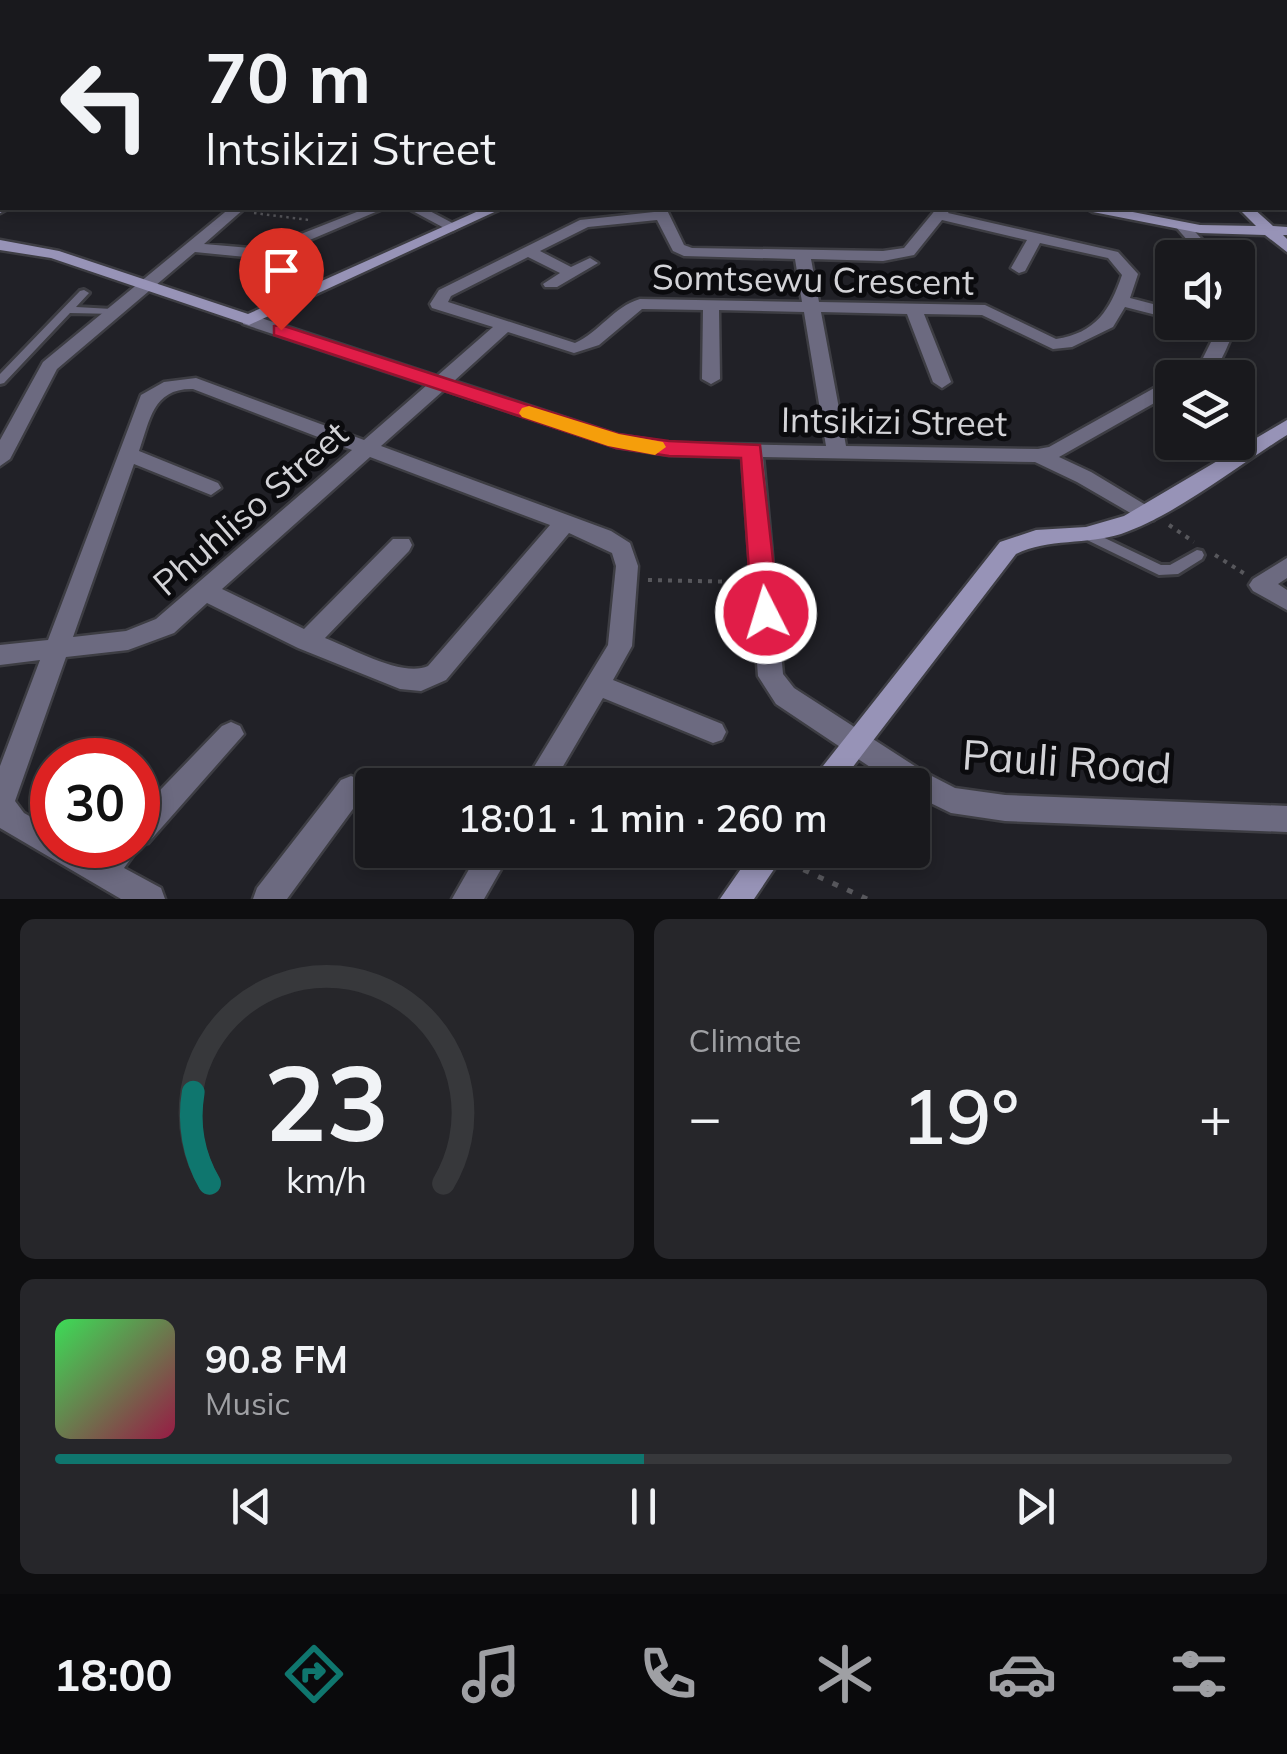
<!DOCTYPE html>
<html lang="en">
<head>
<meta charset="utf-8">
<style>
  :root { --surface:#19191d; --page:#26262a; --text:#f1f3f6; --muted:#9fa0a4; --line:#37383b; --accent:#0f766e }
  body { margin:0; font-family:Mulish,sans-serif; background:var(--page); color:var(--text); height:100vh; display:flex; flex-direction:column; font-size:38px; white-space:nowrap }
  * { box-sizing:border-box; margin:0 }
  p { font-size:32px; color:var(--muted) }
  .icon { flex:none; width:55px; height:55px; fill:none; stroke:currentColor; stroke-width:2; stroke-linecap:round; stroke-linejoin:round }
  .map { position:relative; height:899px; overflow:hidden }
  .details { display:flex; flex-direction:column; gap:20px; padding:20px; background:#0e0e10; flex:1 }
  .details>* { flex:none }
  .banner { position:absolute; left:0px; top:0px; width:1288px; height:210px; box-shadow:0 5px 15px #0003,0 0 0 2px var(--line); background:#19191d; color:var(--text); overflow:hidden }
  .controls { position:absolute; left:1155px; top:240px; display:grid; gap:20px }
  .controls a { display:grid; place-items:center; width:100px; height:100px; border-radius:10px; background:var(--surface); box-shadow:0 5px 15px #0003,0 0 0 2px var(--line); font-size:50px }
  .speed { position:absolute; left:30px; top:738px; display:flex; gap:20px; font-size:50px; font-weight:700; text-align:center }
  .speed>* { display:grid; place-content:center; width:130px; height:130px; border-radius:50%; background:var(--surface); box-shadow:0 5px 15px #0003,0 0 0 2px var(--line); line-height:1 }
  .speed .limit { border:15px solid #d22; background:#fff; color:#111 }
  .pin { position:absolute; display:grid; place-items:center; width:85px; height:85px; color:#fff; margin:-102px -42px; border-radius:50% 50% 50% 0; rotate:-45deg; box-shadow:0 0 10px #0007 }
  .pin .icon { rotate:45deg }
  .me { position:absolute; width:110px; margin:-55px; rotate:355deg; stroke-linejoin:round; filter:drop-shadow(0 0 8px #0008) }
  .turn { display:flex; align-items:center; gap:35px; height:210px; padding:0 40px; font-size:45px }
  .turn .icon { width:130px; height:130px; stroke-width:2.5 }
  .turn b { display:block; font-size:70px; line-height:85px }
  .big { font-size:75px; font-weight:600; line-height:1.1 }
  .details .tile { flex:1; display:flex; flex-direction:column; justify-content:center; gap:15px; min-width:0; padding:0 35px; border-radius:15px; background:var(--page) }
  .details .dial { align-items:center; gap:0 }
  .dial svg { height:260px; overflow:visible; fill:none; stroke:var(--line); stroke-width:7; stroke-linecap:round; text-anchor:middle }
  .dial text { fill:var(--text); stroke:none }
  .song { display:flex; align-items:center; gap:30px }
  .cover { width:120px; height:120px; border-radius:15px; background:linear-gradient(135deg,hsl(130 70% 55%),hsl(340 70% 35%)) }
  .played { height:10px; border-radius:5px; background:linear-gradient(90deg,var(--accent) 50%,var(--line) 50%) }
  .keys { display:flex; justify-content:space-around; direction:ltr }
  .heat { display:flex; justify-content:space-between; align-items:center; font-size:55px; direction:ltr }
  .details .tiles { flex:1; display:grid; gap:20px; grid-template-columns:1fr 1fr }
  .tile:last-child { grid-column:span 2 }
  .trip { position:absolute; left:355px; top:768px; width:575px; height:100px; border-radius:10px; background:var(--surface); box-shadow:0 5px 15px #0003,0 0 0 2px var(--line); font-weight:600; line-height:100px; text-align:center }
  .tab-bar { display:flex; height:160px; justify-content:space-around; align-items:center; background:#0a0a0c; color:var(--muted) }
  .tab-bar .icon { width:70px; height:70px }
  .tab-bar .active { color:var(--accent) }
  .tab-bar b { font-size:45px; color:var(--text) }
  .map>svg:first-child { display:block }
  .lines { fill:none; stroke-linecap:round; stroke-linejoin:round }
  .lane-casing { stroke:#3d3d43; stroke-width:6 }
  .street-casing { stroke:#3d3d43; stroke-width:5 }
  .secondary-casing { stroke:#3d3d43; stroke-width:5 }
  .path-far2 { stroke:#57575c; stroke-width:2.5; stroke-dasharray:2.5 4; stroke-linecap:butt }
  .path-far1 { stroke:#57575c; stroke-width:4; stroke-dasharray:4 6; stroke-linecap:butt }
  .path { stroke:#57575c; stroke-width:5; stroke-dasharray:6 10; stroke-linecap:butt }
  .lane { fill:#6c6a80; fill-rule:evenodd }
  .street { fill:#6c6a80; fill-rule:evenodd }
  .secondary { fill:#9793b7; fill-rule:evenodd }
  .route { fill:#e11d48; stroke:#92132f; stroke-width:2.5 }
  .slow { fill:#f59e0b }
  .labels { text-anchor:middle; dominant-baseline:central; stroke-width:10; stroke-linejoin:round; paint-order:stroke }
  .street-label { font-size:35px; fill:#d3d3d7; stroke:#0b0b0e }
  .near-street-label { font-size:42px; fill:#d3d3d7; stroke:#0b0b0e }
</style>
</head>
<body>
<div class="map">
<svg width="1287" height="899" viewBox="0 0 1287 899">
  <rect width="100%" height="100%" fill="#212127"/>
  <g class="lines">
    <g class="lane-casing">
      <path id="lane" d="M0,79H2V84L0,85Z
        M0,105H2V109H0Z
        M0,124H2V129H0Z
        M84,290L89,293L76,307L112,309L116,310V314L70,313L4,383L0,384V374L80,291Z
        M1088,530L1161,565H1170L1197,550L1202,551L1204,555L1202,559L1178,574L1159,575L1083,538L1081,535L1083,532Z"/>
    </g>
    <g class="street-casing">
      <path id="street" d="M962,0H987L989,2H961Z
        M1235,0H1278L1280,2H1239Z
        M1285,27H1287V33H1285Z
        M1285,67H1287V73H1285Z
        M1285,123H1287V131H1285Z
        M1285,163L1287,164V172L1285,171Z
        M230,208H245L204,244L263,249L367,208H385L265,259L195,252L57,369L10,459L0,466V440L43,362Z
        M407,208H424L460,227L453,231L448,230Z
        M652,208H666L684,245L692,248L883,251L904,248L937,208H951L948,213L1118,252L1138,274L1130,298L1172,309V319L1125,307L1113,327L1072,347L1053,349L982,315L924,314L951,382L942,388L933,382L907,314L821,312L846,446L1038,449L1049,447L1165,382L1172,381V393L1059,457L1091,472L1154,510L1157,515L1154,520L1146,522L1077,482L1035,462L763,457L783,674L794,688L924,772L955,788L1005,795L1287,806V832L1005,821L951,813L912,794V785H897L776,704L758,676L742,457L669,455L616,447L444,390L381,446L611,531L630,543L638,566L632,646L613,680L722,724L726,732L722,740L713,743L603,698L552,785H523L608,645L616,566L612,553L569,533L446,680L421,691L400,689L298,648L207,603L174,633L128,650L66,657L15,801L24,813L52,829V845H82L98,854L106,845H138V813L222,726L231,722L240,726L244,734L148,843L140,846L124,868L161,888L165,899H121L0,828V766L40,660L0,665V645L48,640L141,395L164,382L196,378L364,440L427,385L243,324V316H255L437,376L493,327L432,308L430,304L439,290L580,220L654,212ZM657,220L673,251L684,256L795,259L802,302L640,299C613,307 600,332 575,343L448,302L451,296L528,257L560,273L543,284L545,287H557L598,263L590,258L571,267L540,251L588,227ZM942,220L1027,240L1011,268L1019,273L1025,271L1040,243L1108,258L1122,275C1110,310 1096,333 1056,339L985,305L819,302L811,259L883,261L914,255ZM642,309L703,310L702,379L711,384L720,379L719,310L804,312L826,446L669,443L618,435L454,381L508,332L574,353L599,345ZM193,389L352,450L156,619L126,631L73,637L134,464L211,495L221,488L218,483L139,451C150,420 153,388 193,389ZM370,457L550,525L428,666C403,678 351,648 325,638L409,551L412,545L409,539H393L304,629L222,589Z
        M1182,222L1187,223L1219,258H1203L1175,226Z
        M1238,280L1246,285V300L1238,305Z
        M1238,321V322C1221,357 1223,378 1179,378L1200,364L1221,322Z
        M1287,558V578L1278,584L1287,590V610L1253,591L1249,585L1253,579Z
        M351,776L361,780L365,789L361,798L287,899H253L257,888L341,780Z
        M480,850H512L484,899H452Z"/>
    </g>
    <g class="secondary-casing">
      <path id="secondary" d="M633,0H643L645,2H635Z
        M1025,0H1068L1070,2H1029Z
        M1285,15H1287V21H1285Z
        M0,203L2,208H9L0,213Z
        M485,208H503L249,325L51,258L0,250V240L59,251L248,314Z
        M1086,208H1112L1200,225L1256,226L1238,208H1253L1273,226L1287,227V235H1283L1287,239V252L1265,235L1200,233L1093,212Z
        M1287,420V435C1237,466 1176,515 1121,534C1087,545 1048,538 1016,554L839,785H808L1000,542L1036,530L1086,527L1124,516Z
        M754,850H787L754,899H720Z"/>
    </g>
    <path class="path-far2" d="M1141,0L1176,2
      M1081,1L1106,2
      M254,213L309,220"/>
    <path class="path-far1" d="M1169,525L1194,542
      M1215,555L1245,574
      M648,580L743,582"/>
    <path class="path" d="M789,863L867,899"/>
    <use href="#lane" class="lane"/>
    <use href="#street" class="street"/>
    <use href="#secondary" class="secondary"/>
  </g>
  <path class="route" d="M281,325L618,434L669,441L760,445L779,613L775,621L766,624L756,621L752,613L741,458L669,456L616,448L274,335V326Z"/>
  <path class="slow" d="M529,406L619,434L663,442L666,447L655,455L608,446L522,417L519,413L522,408Z"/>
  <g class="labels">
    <g class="street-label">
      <text transform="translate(813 279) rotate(1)">Somtsewu Crescent</text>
      <text transform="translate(894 421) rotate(1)">Intsikizi Street</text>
      <text transform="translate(250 508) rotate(-41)">Phuhliso Street</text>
    </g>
    <g class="near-street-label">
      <text transform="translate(1067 761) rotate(4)">Pauli Road</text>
    </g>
  </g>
</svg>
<div class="controls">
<a><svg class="icon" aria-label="sound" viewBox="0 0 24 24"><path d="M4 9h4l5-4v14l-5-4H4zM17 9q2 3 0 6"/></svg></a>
<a><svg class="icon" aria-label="layers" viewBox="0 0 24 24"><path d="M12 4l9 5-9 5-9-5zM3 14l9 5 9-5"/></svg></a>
</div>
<div class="speed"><div class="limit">30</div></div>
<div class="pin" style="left:281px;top:330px;background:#d93025"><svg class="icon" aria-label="arrive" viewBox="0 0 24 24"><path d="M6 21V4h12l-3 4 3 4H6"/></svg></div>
<svg class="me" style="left:766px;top:613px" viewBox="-20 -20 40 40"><circle r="17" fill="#e11d48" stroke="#fff" stroke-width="3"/><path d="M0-11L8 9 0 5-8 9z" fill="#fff"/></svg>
<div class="trip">18:01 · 1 min · 260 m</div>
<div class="banner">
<div class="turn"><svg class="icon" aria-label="left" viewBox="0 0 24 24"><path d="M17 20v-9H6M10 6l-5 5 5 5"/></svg><div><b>70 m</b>Intsikizi Street</div></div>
</div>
</div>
<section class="details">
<div class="tiles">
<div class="tile dial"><svg viewBox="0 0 100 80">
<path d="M14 69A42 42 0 1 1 86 69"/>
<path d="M14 69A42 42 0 0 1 9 41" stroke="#0f766e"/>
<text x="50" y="56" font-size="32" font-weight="700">23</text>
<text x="50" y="72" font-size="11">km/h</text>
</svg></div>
<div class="tile"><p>Climate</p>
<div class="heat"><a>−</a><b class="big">19°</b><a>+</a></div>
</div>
<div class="tile">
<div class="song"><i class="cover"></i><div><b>90.8 FM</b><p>Music</p></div></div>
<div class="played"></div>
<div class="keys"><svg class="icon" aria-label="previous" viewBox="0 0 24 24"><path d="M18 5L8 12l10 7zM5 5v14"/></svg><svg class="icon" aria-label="pause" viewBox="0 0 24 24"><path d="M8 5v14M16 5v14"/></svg><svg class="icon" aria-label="next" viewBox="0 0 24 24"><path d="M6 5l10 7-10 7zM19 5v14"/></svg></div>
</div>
</div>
</section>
<nav class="tab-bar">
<b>18:00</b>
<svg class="icon active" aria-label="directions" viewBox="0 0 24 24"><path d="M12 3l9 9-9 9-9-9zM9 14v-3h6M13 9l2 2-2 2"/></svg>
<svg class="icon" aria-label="music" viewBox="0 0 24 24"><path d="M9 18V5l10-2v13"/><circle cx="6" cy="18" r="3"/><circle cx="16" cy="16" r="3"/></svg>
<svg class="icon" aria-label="phone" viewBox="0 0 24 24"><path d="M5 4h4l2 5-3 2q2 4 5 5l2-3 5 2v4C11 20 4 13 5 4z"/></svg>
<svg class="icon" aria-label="climate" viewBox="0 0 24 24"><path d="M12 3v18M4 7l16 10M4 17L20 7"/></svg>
<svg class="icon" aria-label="car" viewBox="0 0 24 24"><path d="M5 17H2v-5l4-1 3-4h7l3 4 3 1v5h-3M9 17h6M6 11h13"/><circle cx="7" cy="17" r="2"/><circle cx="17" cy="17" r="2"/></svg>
<svg class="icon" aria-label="filters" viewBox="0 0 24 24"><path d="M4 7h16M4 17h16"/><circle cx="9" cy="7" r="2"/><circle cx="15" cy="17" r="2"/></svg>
</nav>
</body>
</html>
